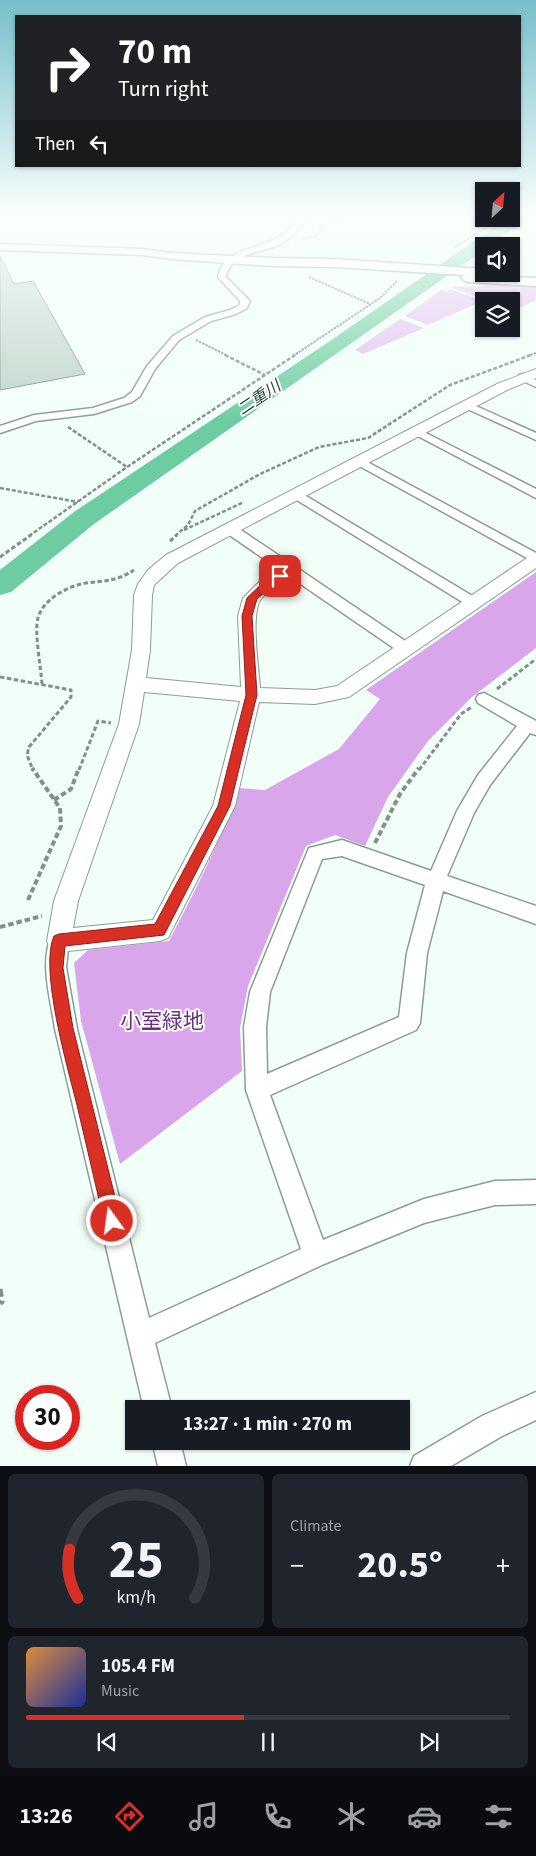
<!DOCTYPE html>
<html lang="en">
<head>
<meta charset="utf-8">
<style>
  :root { --surface:#171b24; --page:#20242c; --text:#f1f3f6; --muted:#9ea1a6; --line:#363941; --accent:#d93025 }
  body { margin:0; font-family:"Source Sans 3","Noto Sans JP",sans-serif; background:var(--page); color:var(--text); height:100vh; display:flex; flex-direction:column; font-size:19px; white-space:nowrap }
  * { box-sizing:border-box; margin:0 }
  p { font-size:16px; color:var(--muted) }
  .icon { flex:none; width:28px; height:28px; fill:none; stroke:currentColor; stroke-width:2; stroke-linecap:round; stroke-linejoin:round }
  .map { position:relative; height:1466px; overflow:hidden }
  .side { display:flex; flex-direction:column; gap:8px; padding:8px; background:#0d0f14; flex:1 }
  .side>* { flex:none }
  .hud { position:absolute; left:15px; top:15px; width:506px; height:152px; border-radius:0px; box-shadow:0 1px 4px #0004; background:#202124; color:#fff; overflow:hidden }
  .needle { width:32px; rotate:26deg }
  .tools { position:absolute; left:475px; top:182px; display:grid; gap:10px }
  .tools a { display:grid; place-items:center; width:45px; height:45px; border-radius:0px; background:var(--surface); box-shadow:0 1px 4px #0004; font-size:25px }
  .speed { position:absolute; left:15px; top:1385px; display:flex; gap:10px; font-size:25px; font-weight:700; text-align:center }
  .speed>* { display:grid; place-content:center; width:65px; height:65px; border-radius:50%; background:var(--surface); box-shadow:0 1px 4px #0004; line-height:1 }
  .speed .limit { border:8px solid #d22; background:#fff; color:#111 }
  .pin { position:absolute; display:grid; place-items:center; width:42px; height:42px; color:#fff; margin:-21px; border-radius:10px; box-shadow:0 2px 8px #0006 }
  .me { position:absolute; width:55px; margin:-28px; rotate:346deg; stroke-linejoin:round; filter:drop-shadow(0 0 4px #0008) }
  .turn { display:flex; align-items:center; gap:18px; height:105px; padding:0 20px; font-size:22px }
  .turn .icon { width:65px; height:65px; stroke-width:2.5 }
  .turn b { display:block; font-size:35px; line-height:42px }
  .then { display:flex; align-items:center; height:48px; padding:0 20px; background:#0003; gap:10px; font-size:19px }
  .big { font-size:38px; font-weight:700; line-height:1.1 }
  .side .widget { flex:1; display:flex; flex-direction:column; justify-content:center; gap:8px; min-width:0; padding:0 18px; border-radius:8px; background:var(--page) }
  .side .dial { align-items:center; gap:0 }
  .dial svg { height:130px; overflow:visible; fill:none; stroke:var(--line); stroke-width:7; stroke-linecap:round; text-anchor:middle }
  .dial text { fill:var(--text); stroke:none }
  .song { display:flex; align-items:center; gap:15px }
  .cover { width:60px; height:60px; border-radius:8px; background:linear-gradient(135deg,hsl(30 70% 55%),hsl(230 70% 35%)) }
  .played { height:5px; border-radius:2px; background:linear-gradient(90deg,var(--accent) 45%,var(--line) 45%) }
  .keys { display:flex; justify-content:space-around; direction:ltr }
  .heat { display:flex; justify-content:space-between; align-items:center; font-size:28px; direction:ltr }
  .side .tiles { flex:1; display:grid; gap:8px; grid-template-columns:1fr 1fr }
  .widget:last-child { grid-column:span 2 }
  .trip { position:absolute; left:125px; top:1400px; width:285px; height:50px; border-radius:0px; background:var(--surface); box-shadow:0 1px 4px #0004; font-weight:700; line-height:50px; text-align:center }
  .tab-bar { display:flex; height:80px; justify-content:space-around; align-items:center; background:#090b0e; color:var(--muted) }
  .tab-bar .icon { width:35px; height:35px }
  .tab-bar .active { color:var(--accent) }
  .tab-bar b { font-size:22px; color:var(--text) }
  .map>svg:first-child { display:block }
  .green { fill:#e3c0f0 }
  .forest { fill:#d9a6eb }
  .lines { fill:none; stroke-linecap:round; stroke-linejoin:round }
  .river { fill:#6ecca2; fill-rule:evenodd }
  .building { fill:#c0d5ca; stroke:#80948a }
  .minor-casing { stroke:#8a9e94; stroke-width:3 }
  .tertiary-casing { stroke:#8a9e94; stroke-width:2 }
  .secondary-casing { stroke:#8a9e94; stroke-width:3 }
  .path-far4 { stroke:#858f8a; stroke-width:2; stroke-dasharray:2.5 1; stroke-linecap:butt }
  .path-far3 { stroke:#858f8a; stroke-width:2.5; stroke-dasharray:4 2; stroke-linecap:butt }
  .path-far2 { stroke:#858f8a; stroke-width:3; stroke-dasharray:4.5 2.5; stroke-linecap:butt }
  .path-far1 { stroke:#858f8a; stroke-width:4; stroke-dasharray:5.5 3; stroke-linecap:butt }
  .path { stroke:#858f8a; stroke-width:5; stroke-dasharray:8 4; stroke-linecap:butt }
  .minor { fill:#fff; fill-rule:evenodd }
  .tertiary { fill:#fff; fill-rule:evenodd }
  .secondary { fill:#fff; fill-rule:evenodd }
  .route { fill:#d93025; stroke:#8d1f18 }
  .labels { text-anchor:middle; dominant-baseline:central; stroke-width:4; stroke-linejoin:round; paint-order:stroke }
  .far-water-label { font-size:16px; font-style:italic; fill:#1d4634; stroke:#fff }
  .near-park-label { font-size:21px; fill:#6d3081; stroke:#fff }
</style>
</head>
<body>
<div class="map">
<svg width="536" height="1466" viewBox="0 0 536 1466">
  <rect width="100%" height="100%" fill="#f2fff8"/>
  <path class="green" d="M491,284L536,287V300L522,307L494,296L484,300L451,287L443,289C459,283 475,291 491,284Z
    M451,289L482,301L428,325L405,316L441,290L447,291Z
    M400,319L424,328L363,354L355,350Z"/>
  <path class="forest" d="M536,572V648L472,697L428,741L388,797L365,846L335,835L306,846L248,986L240,1028L242,1071L120,1164L81,1021L74,963L88,950L169,941C194,893 222,839 238,788L265,790L339,749L380,699L366,690Z"/>
  <g class="lines">
    <path class="river" d="M511,217H530L489,246H484V250L94,524L11,592L0,595V570L74,512L330,341L506,219H511Z"/>
  </g>
  <path class="building" d="M0,256L14,284L33,281L85,374L0,390Z"/>
  <g class="lines">
    <g class="minor-casing">
      <path id="minor" d="M296,217H304V222C298,230 290,239 281,244C263,253 230,252 226,277L250,301L247,308L236,314L211,321L179,340L155,369L140,396L132,402L94,414L36,421L0,433V426L34,415L93,408L124,398L132,392L147,366L173,336L205,317L230,310L240,305V301L218,277C223,245 269,250 289,230C293,226 296,223 296,217Z
        M523,374L536,380V387L519,379L518,377L519,375Z
        M467,402L536,433V440L463,407L462,405L463,403Z
        M416,428L536,489V498L412,433L410,431L412,429Z
        M358,457L536,553V563L354,463L352,461Z
        M296,490L479,600L481,603L479,606H469L292,497L290,494Z
        M230,525L235,526L411,645L413,649L411,653L406,654L401,653L225,532L224,529L225,526Z
        M484,693L536,721V735L530,733L490,785L474,813L447,876L536,906V924L443,891L427,953L420,1023L416,1030L270,1095L323,1240L424,1199L495,1181L536,1180V1204L495,1205L424,1223L324,1264L155,1343L172,1409H144L55,1029C51,1000 39,963 52,935L59,932L66,935L69,941L66,967L77,1029L149,1318L301,1249L246,1090L244,1027L250,992L309,848L342,840L431,871L457,811L478,775L517,726L478,703L476,699L478,695ZM342,856L425,885L407,953L399,1017L267,1074L266,1027L270,992L322,859Z
        M536,1392V1420L502,1436L451,1466H410L414,1456L482,1416Z
        M152,1441H180L186,1466H158Z"/>
    </g>
    <g class="tertiary-casing">
      <path id="tertiary" d="M536,369V378L507,390L178,563L154,585L152,595L150,650L146,678L241,687L238,616L243,598L263,578L284,567L290,566L296,567L298,571C292,581 271,586 261,599C250,614 259,668 260,688L315,690L337,686L530,556L536,555V568L349,697L315,704L259,702L235,806L168,938L160,941L59,952L50,949L47,941L54,901L119,724L132,650L134,595L138,584L148,570L166,555L497,384ZM144,692L240,701L213,806L153,920L73,928L78,901L139,724Z"/>
    </g>
    <g class="secondary-casing">
      <path id="secondary" d="M0,244L142,249L171,253L272,258L334,259L484,269V274H489L488,276L536,278V286L467,282L461,278L464,275L334,267L272,266L171,259L142,255L0,250Z"/>
    </g>
    <path class="path-far4" d="M303,239L316,236L326,224L342,217
      M455,247L500,219
      M309,277L370,304
      M196,340L228,356
      M293,356L380,298L397,281
      M527,356L536,353"/>
    <path class="path-far3" d="M225,355L265,375
      M68,427L127,467
      M0,488L78,502
      M184,530L244,502
      M29,536L127,467L295,355
      M175,536L188,525L195,511L260,474L319,447L368,438L450,385L531,355"/>
    <path class="path-far2" d="M170,541L177,535
      M0,557L31,535
      M0,677L71,690V697L29,747L27,755L33,770
      M42,684C41,669 34,631 38,618C43,599 68,586 86,583C104,581 118,581 134,570
      M497,689L536,659
      M79,770L98,721L111,723
      M419,770L461,714L472,707"/>
    <path class="path-far1" d="M54,800L71,789L79,768
      M375,843L400,794L419,768
      M28,900L61,826L60,808L32,768
      M0,927L42,916"/>
    <path class="path" d="M0,1289L2,1302L0,1303"/>
    <use href="#minor" class="minor"/>
    <use href="#tertiary" class="tertiary"/>
    <use href="#secondary" class="secondary"/>
  </g>
  <linearGradient id="sky" x2="0" y2="1"><stop stop-color="#77becc"/><stop offset="0.51" stop-color="#f9fffc"/><stop offset="1" stop-color="#f9fffc" stop-opacity="0"/></linearGradient>
  <rect width="536" height="422" fill="url(#sky)"/>
  <path class="route" d="M280,573L284,576L257,599L252,616L257,695L230,806L164,935L65,946L63,968L73,1028L121,1221L118,1227L112,1229L106,1227L104,1221C95,1182 86,1144 77,1105C68,1069 39,969 54,936L59,934L155,924L218,806L246,695L242,616L247,598L266,580Z"/>
  <g class="labels">
    <g class="far-water-label">
      <text transform="translate(259 398) rotate(-34)">二重川</text>
    </g>
    <g class="near-park-label">
      <text x="162" y="1021">小室緑地</text>
    </g>
  </g>
</svg>
<div class="tools">
<a><svg class="needle" viewBox="-14 -14 28 28"><path d="M0-13l5 13h-10z" fill="#e53935"/><path d="M0 13l5-13h-10z" fill="#9ea1a6"/></svg></a>
<a><svg class="icon" aria-label="sound" viewBox="0 0 24 24"><path d="M4 9h4l5-4v14l-5-4H4zM17 9q2 3 0 6"/></svg></a>
<a><svg class="icon" aria-label="layers" viewBox="0 0 24 24"><path d="M12 4l9 5-9 5-9-5zM3 14l9 5 9-5"/></svg></a>
</div>
<div class="speed"><div class="limit">30</div></div>
<div class="pin" style="left:280px;top:576px;background:#d93025"><svg class="icon" aria-label="arrive" viewBox="0 0 24 24"><path d="M6 21V4h12l-3 4 3 4H6"/></svg></div>
<svg class="me" style="left:112px;top:1221px" viewBox="-20 -20 40 40"><circle r="17" fill="#d93025" stroke="#fff" stroke-width="3"/><path d="M0-11L8 9 0 5-8 9z" fill="#fff"/></svg>
<div class="trip">13:27 · 1 min · 270 m</div>
<div class="hud">
<div class="turn"><svg class="icon" aria-label="right" viewBox="0 0 24 24"><path d="M7 20v-9h11M14 6l5 5-5 5"/></svg><div><b>70 m</b>Turn right</div></div>
<div class="then">Then<svg class="icon" aria-label="left" viewBox="0 0 24 24"><path d="M17 20v-9H6M10 6l-5 5 5 5"/></svg></div>
</div>
</div>
<section class="side">
<div class="tiles">
<div class="widget dial"><svg viewBox="0 0 100 80">
<path d="M14 69A42 42 0 1 1 86 69"/>
<path d="M14 69A42 42 0 0 1 9 39" stroke="#d93025"/>
<text x="50" y="56" font-size="32" font-weight="700">25</text>
<text x="50" y="72" font-size="11">km/h</text>
</svg></div>
<div class="widget"><p>Climate</p>
<div class="heat"><a>−</a><b class="big">20.5°</b><a>+</a></div>
</div>
<div class="widget">
<div class="song"><i class="cover"></i><div><b>105.4 FM</b><p>Music</p></div></div>
<div class="played"></div>
<div class="keys"><svg class="icon" aria-label="previous" viewBox="0 0 24 24"><path d="M18 5L8 12l10 7zM5 5v14"/></svg><svg class="icon" aria-label="pause" viewBox="0 0 24 24"><path d="M8 5v14M16 5v14"/></svg><svg class="icon" aria-label="next" viewBox="0 0 24 24"><path d="M6 5l10 7-10 7zM19 5v14"/></svg></div>
</div>
</div>
</section>
<nav class="tab-bar">
<b>13:26</b>
<svg class="icon active" aria-label="directions" viewBox="0 0 24 24"><path d="M12 3l9 9-9 9-9-9zM9 14v-3h6M13 9l2 2-2 2"/></svg>
<svg class="icon" aria-label="music" viewBox="0 0 24 24"><path d="M9 18V5l10-2v13"/><circle cx="6" cy="18" r="3"/><circle cx="16" cy="16" r="3"/></svg>
<svg class="icon" aria-label="phone" viewBox="0 0 24 24"><path d="M5 4h4l2 5-3 2q2 4 5 5l2-3 5 2v4C11 20 4 13 5 4z"/></svg>
<svg class="icon" aria-label="climate" viewBox="0 0 24 24"><path d="M12 3v18M4 7l16 10M4 17L20 7"/></svg>
<svg class="icon" aria-label="car" viewBox="0 0 24 24"><path d="M5 17H2v-5l4-1 3-4h7l3 4 3 1v5h-3M9 17h6M6 11h13"/><circle cx="7" cy="17" r="2"/><circle cx="17" cy="17" r="2"/></svg>
<svg class="icon" aria-label="filters" viewBox="0 0 24 24"><path d="M4 7h16M4 17h16"/><circle cx="9" cy="7" r="2"/><circle cx="15" cy="17" r="2"/></svg>
</nav>
</body>
</html>
